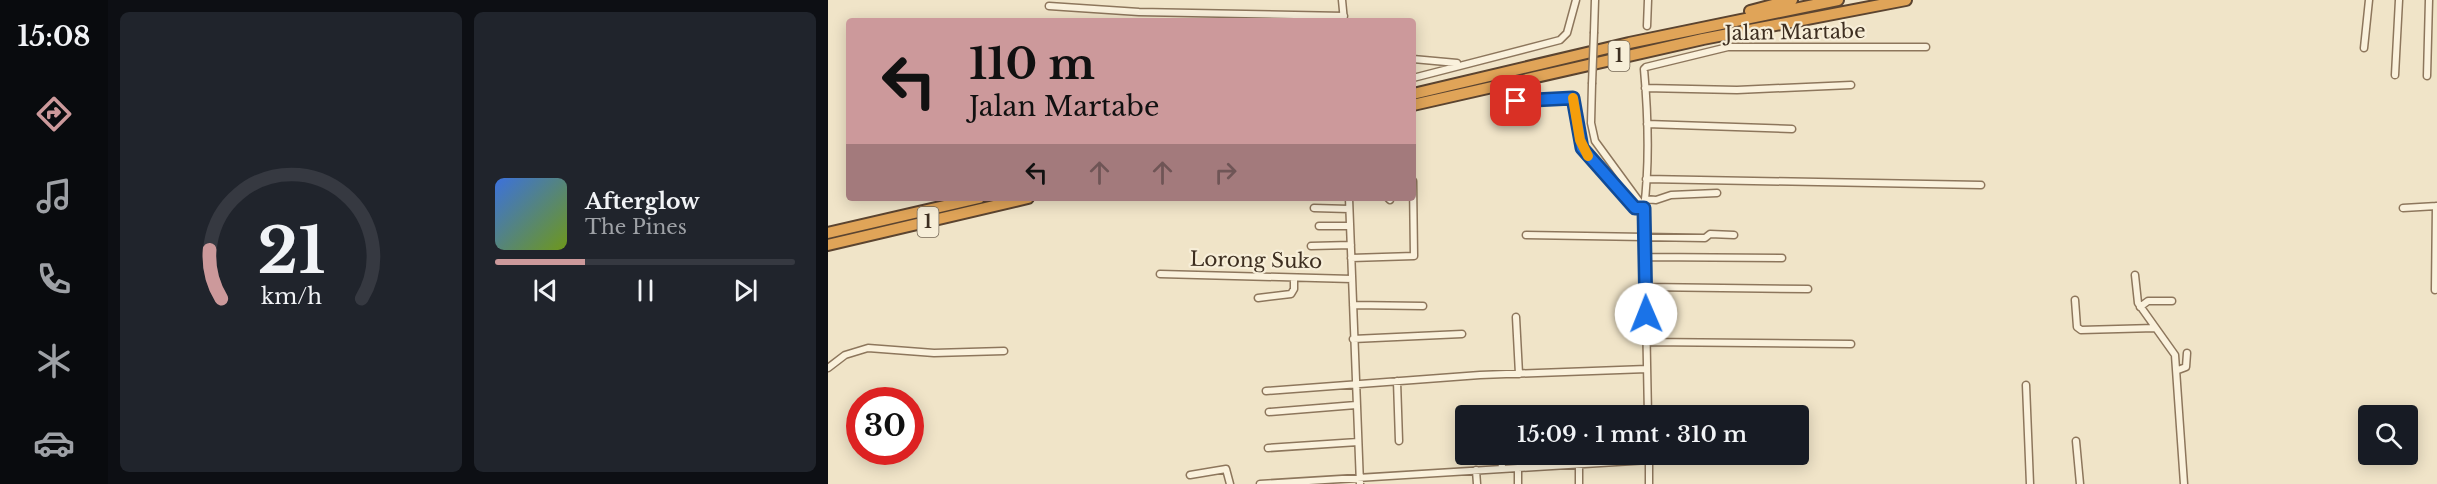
<!DOCTYPE html>
<html lang="id">
<head>
<meta charset="utf-8">
<style>
  :root { --surface:#171b24; --page:#20242c; --text:#f1f3f6; --muted:#9ea1a6; --line:#363941; --accent:#cc999b }
  body { margin:0; font-family:"Libre Baskerville",serif; background:var(--page); color:var(--text); height:100vh; display:flex; flex-direction:column; font-size:22px; white-space:nowrap }
  * { box-sizing:border-box; margin:0 }
  p { font-size:20px; color:var(--muted) }
  .icon { flex:none; width:33px; height:33px; fill:none; stroke:currentColor; stroke-width:2; stroke-linecap:round; stroke-linejoin:round }
  .map { position:relative; flex:1; overflow:hidden }
  .panel { display:flex; flex-direction:column; gap:12px; padding:12px; background:#0d0f14; width:720px }
  .panel>* { flex:none }
  .banner { position:absolute; left:18px; top:18px; width:570px; height:183px; border-radius:6px; box-shadow:0 3px 15px #0003; background:#cc999b; color:#111; overflow:hidden }
  .buttons { position:absolute; left:1530px; top:405px; display:grid; gap:12px }
  .buttons a { display:grid; place-items:center; width:60px; height:60px; border-radius:6px; background:var(--surface); box-shadow:0 3px 15px #0003; font-size:30px }
  .speed { position:absolute; left:18px; top:387px; display:flex; gap:12px; font-size:30px; font-weight:700; text-align:center }
  .speed>* { display:grid; place-content:center; width:78px; height:78px; border-radius:50%; background:var(--surface); box-shadow:0 3px 15px #0003; line-height:1 }
  .speed .limit { border:9px solid #d22; background:#fff; color:#111 }
  .pin { position:absolute; display:grid; place-items:center; width:51px; height:51px; color:#fff; margin:-26px; border-radius:12px; box-shadow:0 3px 9px #0006 }
  .me { position:absolute; width:66px; margin:-33px; rotate:359deg; stroke-linejoin:round; filter:drop-shadow(0 0 4px #0008) }
  .turn { display:flex; align-items:center; gap:21px; height:126px; padding:0 24px; font-size:27px }
  .turn .icon { width:78px; height:78px; stroke-width:2.5 }
  .turn b { display:block; font-size:42px; line-height:51px }
  .lanes { display:flex; align-items:center; height:57px; padding:0 24px; background:#0003; justify-content:center; gap:30px; direction:ltr }
  .lanes .off { opacity:.35 }
  .panel .card { flex:1; display:flex; flex-direction:column; justify-content:center; gap:9px; min-width:0; padding:0 21px; border-radius:9px; background:var(--page) }
  .panel .dial { align-items:center; gap:0 }
  .dial svg { height:156px; overflow:visible; fill:none; stroke:var(--line); stroke-width:7; stroke-linecap:round; text-anchor:middle }
  .dial text { fill:var(--text); stroke:none }
  .song { display:flex; align-items:center; gap:18px }
  .cover { width:72px; height:72px; border-radius:9px; background:linear-gradient(135deg,hsl(220 70% 55%),hsl(80 70% 35%)) }
  .played { height:6px; border-radius:3px; background:linear-gradient(90deg,var(--accent) 30%,var(--line) 30%) }
  .keys { display:flex; justify-content:space-around; direction:ltr }
  .panel .tiles { flex:1; display:grid; gap:12px; grid-template-columns:repeat(2,1fr) }
  .trip { position:absolute; left:627px; top:405px; width:354px; height:60px; border-radius:6px; background:var(--surface); box-shadow:0 3px 15px #0003; font-weight:600; line-height:60px; text-align:center }
  main { display:flex; flex:1; min-height:0 }
  .menu { display:flex; flex-direction:column; width:108px; justify-content:space-around; align-items:center; background:#090b0e; color:var(--muted) }
  .menu .icon { width:42px; height:42px }
  .menu .selected { color:var(--accent) }
  .menu b { font-size:27px; color:var(--text) }
  .map>svg:first-child { display:block }
  .lines { fill:none; stroke-linecap:round; stroke-linejoin:round }
  .minor-casing { stroke:#8d765c; stroke-width:9 }
  .motorway-casing { stroke:#5b4430; stroke-width:14 }
  .minor { stroke:#faf1dc; stroke-width:6 }
  .motorway { stroke:#e0a458; stroke-width:10 }
  .minor-bridge-casing { stroke:#8d765c; stroke-width:9; stroke-linecap:butt }
  .minor-bridge { stroke:#faf1dc; stroke-width:6 }
  .route-casing { stroke:#114b97; stroke-width:15 }
  .route { stroke:#1a73e8; stroke-width:10 }
  .slow { stroke:#f59e0b; stroke-width:10 }
  .labels { text-anchor:middle; dominant-baseline:central; stroke-width:4.5; stroke-linejoin:round; paint-order:stroke }
  .shield { fill:#f7eed8; stroke:#756857; stroke-width:1.5 }
  .shield-label { font-size:18px; font-weight:bold; fill:#3d2e20 }
  .street-label { font-size:20px; fill:#3d2e20; stroke:#f7eed8 }
</style>
</head>
<body>
<main>
<nav class="menu">
<b>15:08</b>
<svg class="icon selected" aria-label="directions" viewBox="0 0 24 24"><path d="M12 3l9 9-9 9-9-9zM9 14v-3h6M13 9l2 2-2 2"/></svg>
<svg class="icon" aria-label="music" viewBox="0 0 24 24"><path d="M9 18V5l10-2v13"/><circle cx="6" cy="18" r="3"/><circle cx="16" cy="16" r="3"/></svg>
<svg class="icon" aria-label="phone" viewBox="0 0 24 24"><path d="M5 4h4l2 5-3 2q2 4 5 5l2-3 5 2v4C11 20 4 13 5 4z"/></svg>
<svg class="icon" aria-label="climate" viewBox="0 0 24 24"><path d="M12 3v18M4 7l16 10M4 17L20 7"/></svg>
<svg class="icon" aria-label="car" viewBox="0 0 24 24"><path d="M5 17H2v-5l4-1 3-4h7l3 4 3 1v5h-3M9 17h6M6 11h13"/><circle cx="7" cy="17" r="2"/><circle cx="17" cy="17" r="2"/></svg>
</nav>
<section class="panel">
<div class="tiles">
<div class="card dial"><svg viewBox="0 0 100 80">
<path d="M14 69A42 42 0 1 1 86 69"/>
<path d="M14 69A42 42 0 0 1 8 44" stroke="#cc999b"/>
<text x="50" y="56" font-size="32" font-weight="700">21</text>
<text x="50" y="72" font-size="11">km/h</text>
</svg></div>
<div class="card">
<div class="song"><i class="cover"></i><div><b>Afterglow</b><p>The Pines</p></div></div>
<div class="played"></div>
<div class="keys"><svg class="icon" aria-label="previous" viewBox="0 0 24 24"><path d="M18 5L8 12l10 7zM5 5v14"/></svg><svg class="icon" aria-label="pause" viewBox="0 0 24 24"><path d="M8 5v14M16 5v14"/></svg><svg class="icon" aria-label="next" viewBox="0 0 24 24"><path d="M6 5l10 7-10 7zM19 5v14"/></svg></div>
</div>
</div>
</section>
<div class="map">
<svg width="1609" height="484" viewBox="0 0 1609 484">
  <rect width="100%" height="100%" fill="#f0e4c8"/>
  <g class="lines">
    <g class="minor-casing">
      <path id="minor" d="M514,0L516,21
        M221,6L311,12L516,16
        M819,26L820,0
        M766,32L767,0
        M1536,48L1541,0
        M585,59L629,63
        M1567,75L1571,0
        M1599,76L1601,0
        M585,78L732,40L739,33L748,0
        M764,84L763,123L767,141L816,208L820,416
        M817,88L909,90L1023,85
        M688,101L745,98L754,148L807,209L816,208C822,162 820,114 816,69L818,67L900,47H1098
        M819,124L964,129
        M818,179L1153,185
        M521,198L532,484
        M560,198L562,200
        M817,199L828,200L843,195L889,193
        M486,208L521,209
        M1575,208L1609,206
        M491,226H522
        M698,235L877,238L882,234L906,235
        M483,246L523,245
        M818,257L954,258
        M523,258L586,256L585,181
        M332,274L524,279
        M1307,275L1310,303L1347,355L1356,484
        M817,287L980,289
        M1607,290L1608,206
        M430,298L463,294L466,289V278
        M1247,300L1249,327L1253,330L1327,328
        M525,305L595,306
        M1312,307L1320,301H1344
        M688,317L691,374
        M525,339L634,334
        M819,342L1023,344
        M0,368L17,355L40,348L106,353L176,351
        M1350,370L1358,367L1359,353
        M569,381L571,441
        M1198,385L1202,484
        M438,391L652,375L819,369
        M441,412L528,405
        M1248,441L1252,484
        M440,448L530,442
        M673,454L674,469
        M821,454V484
        M690,468V484
        M648,470L649,484
        M362,475L398,469L402,484
        M432,484L821,460
        M751,484V463"/>
    </g>
    <g class="motorway-casing">
      <path id="motorway" d="M922,11L964,0
        M585,94L801,43L1010,0
        M585,105L875,39L1078,0
        M0,233L151,198
        M0,245L200,198"/>
    </g>
    <use href="#minor" class="minor"/>
    <use href="#motorway" class="motorway"/>
    <g class="minor-bridge-casing">
      <path id="minor-bridge" d="M764,84L766,32"/>
    </g>
    <use href="#minor-bridge" class="minor-bridge"/>
  </g>
  <g class="lines">
    <g class="route-casing">
      <path id="route" d="M688,101L745,98L754,148L807,208H816L818,314"/>
    </g>
    <use href="#route" class="route"/>
    <path class="slow" d="M745,98L752,140L760,156"/>
  </g>
  <g class="labels">
    <g class="shield">
      <rect x="780.5" y="41" width="21" height="30" rx="4.5"/>
      <rect x="89.5" y="207" width="21" height="30" rx="4.5"/>
    </g>
    <g class="shield-label">
      <text x="791" y="56">1</text>
      <text x="100" y="222">1</text>
    </g>
    <g class="street-label">
      <text transform="translate(967 32) rotate(-1)">Jalan Martabe</text>
      <text transform="translate(428 260) rotate(1)">Lorong Suko</text>
    </g>
  </g>
</svg>
<div class="buttons">
<a><svg class="icon" aria-label="search" viewBox="0 0 24 24"><circle cx="10" cy="10" r="6"/><path d="M15 15l6 6"/></svg></a>
</div>
<div class="speed"><div class="limit">30</div></div>
<div class="pin" style="left:688px;top:101px;background:#d93025"><svg class="icon" aria-label="arrive" viewBox="0 0 24 24"><path d="M6 21V4h12l-3 4 3 4H6"/></svg></div>
<svg class="me" style="left:818px;top:314px" viewBox="-20 -20 40 40"><circle r="19" fill="#fff"/><path d="M0-13L10 11 0 6-10 11z" fill="#1a73e8"/></svg>
<div class="trip">15:09 · 1 mnt · 310 m</div>
<div class="banner">
<div class="turn"><svg class="icon" aria-label="left" viewBox="0 0 24 24"><path d="M17 20v-9H6M10 6l-5 5 5 5"/></svg><div><b>110 m</b>Jalan Martabe</div></div>
<div class="lanes"><svg class="icon" aria-label="left" viewBox="0 0 24 24"><path d="M17 20v-9H6M10 6l-5 5 5 5"/></svg><svg class="icon off" aria-label="ahead" viewBox="0 0 24 24"><path d="M12 20V5M6 11l6-6 6 6"/></svg><svg class="icon off" aria-label="ahead" viewBox="0 0 24 24"><path d="M12 20V5M6 11l6-6 6 6"/></svg><svg class="icon off" aria-label="right" viewBox="0 0 24 24"><path d="M7 20v-9h11M14 6l5 5-5 5"/></svg></div>
</div>
</div>
</main>
</body>
</html>
